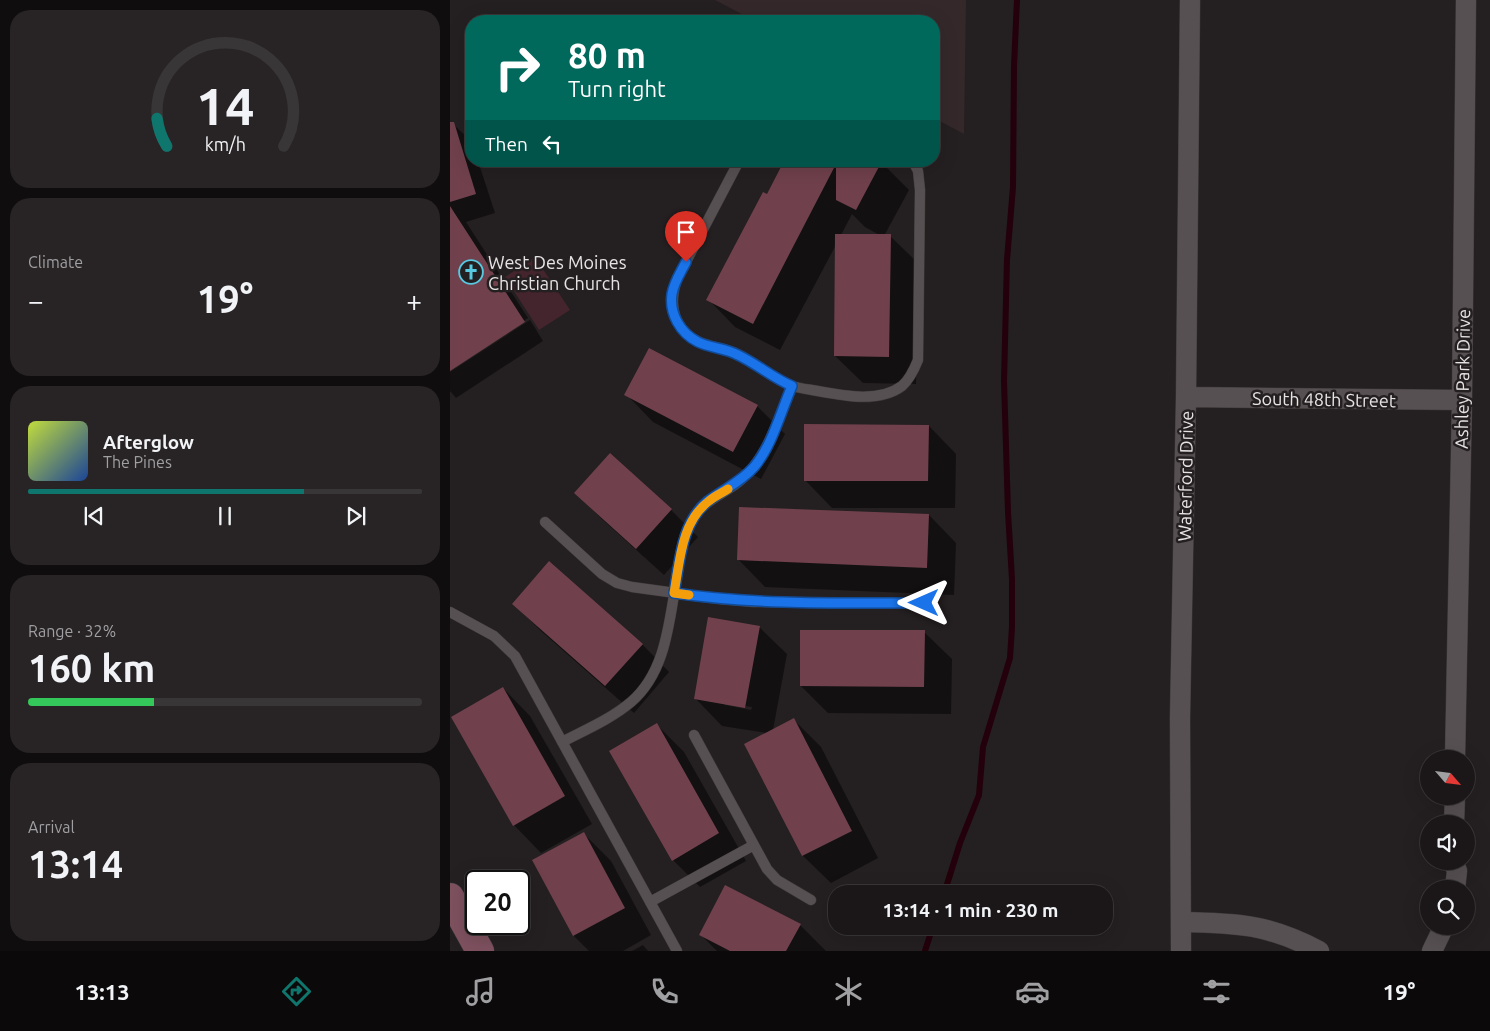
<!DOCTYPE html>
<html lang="en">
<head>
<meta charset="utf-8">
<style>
  :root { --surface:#1b1718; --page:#282425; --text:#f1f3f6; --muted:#a09fa2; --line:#393637; --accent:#0f766e }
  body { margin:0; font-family:Ubuntu,sans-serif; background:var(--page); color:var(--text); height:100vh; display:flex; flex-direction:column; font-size:19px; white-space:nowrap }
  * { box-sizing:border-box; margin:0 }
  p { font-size:16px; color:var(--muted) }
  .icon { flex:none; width:28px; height:28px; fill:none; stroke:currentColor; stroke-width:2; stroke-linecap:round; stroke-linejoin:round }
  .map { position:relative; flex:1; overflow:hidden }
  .side { display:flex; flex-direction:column; gap:10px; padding:10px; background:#0f0d0d; width:450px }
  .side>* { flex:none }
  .guide { position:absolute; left:15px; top:15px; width:475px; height:152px; border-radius:20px; box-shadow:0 5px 20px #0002,0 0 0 1px var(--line); background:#00695c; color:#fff; overflow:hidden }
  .needle { width:32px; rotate:118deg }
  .fabs { position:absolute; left:970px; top:750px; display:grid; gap:10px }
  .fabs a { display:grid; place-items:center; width:55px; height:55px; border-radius:50%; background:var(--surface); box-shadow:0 5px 20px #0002,0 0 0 1px var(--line); font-size:25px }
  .speed { position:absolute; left:15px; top:870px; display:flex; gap:10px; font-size:25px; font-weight:700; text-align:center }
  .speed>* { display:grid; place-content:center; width:65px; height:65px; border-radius:50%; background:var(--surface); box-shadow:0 5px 20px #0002,0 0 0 1px var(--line); line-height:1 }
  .speed .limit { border:2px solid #111; border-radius:8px; background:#fff; color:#111 }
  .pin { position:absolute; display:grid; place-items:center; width:42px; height:42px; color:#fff; margin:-51px -21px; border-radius:50% 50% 50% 0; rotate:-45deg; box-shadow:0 0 5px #0007 }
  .pin .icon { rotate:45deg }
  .me { position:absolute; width:55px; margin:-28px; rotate:270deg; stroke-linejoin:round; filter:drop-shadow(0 0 4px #0008) }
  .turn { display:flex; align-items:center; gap:18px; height:105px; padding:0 20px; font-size:22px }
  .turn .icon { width:65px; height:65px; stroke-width:2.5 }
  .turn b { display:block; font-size:35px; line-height:42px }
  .then { display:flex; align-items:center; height:48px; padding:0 20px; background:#0003; gap:10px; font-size:19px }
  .big { font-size:38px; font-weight:700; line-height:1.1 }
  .side .widget { flex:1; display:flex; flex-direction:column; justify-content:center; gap:8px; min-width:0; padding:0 18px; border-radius:20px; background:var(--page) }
  .side .dial { align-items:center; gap:0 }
  .dial svg { height:130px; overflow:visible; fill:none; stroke:var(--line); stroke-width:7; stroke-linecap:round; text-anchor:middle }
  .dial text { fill:var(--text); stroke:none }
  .song { display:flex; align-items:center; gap:15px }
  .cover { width:60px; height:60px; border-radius:8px; background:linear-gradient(135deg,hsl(70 70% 55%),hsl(220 70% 35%)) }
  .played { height:5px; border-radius:2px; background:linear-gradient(90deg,var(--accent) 70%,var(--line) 70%) }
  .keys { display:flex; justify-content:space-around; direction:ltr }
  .heat { display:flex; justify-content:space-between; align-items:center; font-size:28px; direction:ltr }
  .charge { height:8px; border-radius:4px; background:linear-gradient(90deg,#34c759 32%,var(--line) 0) }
  .trip { position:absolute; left:378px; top:885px; width:285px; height:50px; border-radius:20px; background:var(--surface); box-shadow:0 5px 20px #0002,0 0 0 1px var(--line); font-weight:700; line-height:50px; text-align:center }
  .tabs { display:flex; height:80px; justify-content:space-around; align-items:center; background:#0b090a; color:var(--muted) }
  .tabs .icon { width:35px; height:35px }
  .tabs .current { color:var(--accent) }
  .tabs b { font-size:22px; color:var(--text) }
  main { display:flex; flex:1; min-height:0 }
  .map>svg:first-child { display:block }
  .built { fill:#34282a }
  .green { fill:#45252d }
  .shadow { fill:#0007; fill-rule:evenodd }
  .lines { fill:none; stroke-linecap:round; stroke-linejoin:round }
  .stream { stroke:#23000b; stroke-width:6 }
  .building { fill:#70414d }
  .lane-casing { stroke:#3d3939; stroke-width:11 }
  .street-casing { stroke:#3d3939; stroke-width:21 }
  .secondary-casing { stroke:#3d3939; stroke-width:29 }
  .lane { stroke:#575052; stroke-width:10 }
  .street { stroke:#575052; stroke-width:20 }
  .secondary { stroke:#7e515f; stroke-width:28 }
  .route-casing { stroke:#114b97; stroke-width:12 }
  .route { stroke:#1a73e8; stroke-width:9 }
  .slow { stroke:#f59e0b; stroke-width:9 }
  .labels { text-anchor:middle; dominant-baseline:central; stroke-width:5; stroke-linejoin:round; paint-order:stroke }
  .poi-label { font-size:18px; fill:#e7e3e4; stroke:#241f20; text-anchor:start }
  .street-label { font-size:18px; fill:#e7e3e4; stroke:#241f20 }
</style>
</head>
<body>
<main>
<section class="side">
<div class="widget dial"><svg viewBox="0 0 100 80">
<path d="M14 69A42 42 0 1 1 86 69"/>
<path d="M14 69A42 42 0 0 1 8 52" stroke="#0f766e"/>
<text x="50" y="56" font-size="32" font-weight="700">14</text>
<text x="50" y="72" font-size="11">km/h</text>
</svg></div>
<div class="widget"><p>Climate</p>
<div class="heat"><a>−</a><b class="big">19°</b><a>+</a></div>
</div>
<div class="widget">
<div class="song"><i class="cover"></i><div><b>Afterglow</b><p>The Pines</p></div></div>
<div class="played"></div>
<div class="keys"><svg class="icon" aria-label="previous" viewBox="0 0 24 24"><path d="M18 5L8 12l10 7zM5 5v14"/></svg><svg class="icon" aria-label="pause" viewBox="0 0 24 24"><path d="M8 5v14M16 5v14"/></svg><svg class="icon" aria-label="next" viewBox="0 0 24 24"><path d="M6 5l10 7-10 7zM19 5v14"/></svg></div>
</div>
<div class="widget"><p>Range · 32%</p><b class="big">160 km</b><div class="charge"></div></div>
<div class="widget"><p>Arrival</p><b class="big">13:14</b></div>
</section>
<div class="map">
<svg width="1040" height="951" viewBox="0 0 1040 951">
  <rect width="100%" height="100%" fill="#241f20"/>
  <path class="built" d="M265,0H516L514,134L484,118V21H305Z"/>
  <path class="green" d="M85,257L120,310L89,330L55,277Z"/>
  <path class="shadow" d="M3,124L21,141V161H28L45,213L16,222L78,318L0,369V125Z
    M336,161L431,162L459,190L434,236H440L468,263L466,384L413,383L385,356L387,243L330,350L285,327L258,299ZM402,214L415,227L431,236L391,235Z
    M80,320L93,341L6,398L0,391V372Z
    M176,394L307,406L335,434L311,479L203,422Z
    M479,426L506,454L505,508H382L355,480Z
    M126,493L221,510L248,537L214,575L153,520Z
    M479,515L506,543L504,595L315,587L288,559Z
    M64,604L192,644L219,672L184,713L91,631Z
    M309,627L337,654L323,730L344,720L371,747L428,858L381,883L353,856L296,745L317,733L272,726L245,698ZM275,703L302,707L301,710L275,705Z
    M474,632L502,659L501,714L378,713L351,686Z
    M53,688L80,716L142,824L91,853L64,825Z
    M207,725L234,752L296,861L250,887L223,860Z
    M133,833L161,861L201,935L173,951H139L124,936L83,861Z
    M350,925L376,951H267L251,935Z
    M193,945L198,951H182Z"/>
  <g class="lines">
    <path class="stream" d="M494,894L510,843L529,795L533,747L560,658L562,627V579L558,512L554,381L557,260L563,187L564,66L567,0
      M475,951L483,926"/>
  </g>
  <path class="building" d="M0,122H4L26,194L0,202Z
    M334,161H432L406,210L386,200V164L303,324L256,300L313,192L317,194Z
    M0,206L75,322L0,371Z
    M385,234H441L439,357L384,356Z
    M199,348L308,405L283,452L174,395Z
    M354,424L479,425L478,481H354Z
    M160,453L222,509L186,549L124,493Z
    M289,507L479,514L477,568L287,560Z
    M99,561L193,644L155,686L62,604Z
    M258,617L310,626L295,708L244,699Z
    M350,630H475L474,687L350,686Z
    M53,687L115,796L63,826L1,717Z
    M344,718L402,831L352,856L294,744Z
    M207,723L269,833L222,861L159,751Z
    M134,832L175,908L123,936L82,860Z
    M275,885L351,924L336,951H280L249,935Z"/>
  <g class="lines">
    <g class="lane-casing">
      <path id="lane" d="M289,161L227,279C221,297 220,317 235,332C249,347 270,346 287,354C306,363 321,378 340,385C347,388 355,389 362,390C390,395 428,404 452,386C460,379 464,370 468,360L470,190L468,171L463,161
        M95,522L152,574L167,583L182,587L269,599L304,602L474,603
        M0,612L44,636L65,656L227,951
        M244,735L317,869L327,880L361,900
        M112,742C135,730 161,719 181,702C217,671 219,620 227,577C230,556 232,534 245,516C257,498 277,493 292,479C319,455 328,418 342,386
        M200,902L304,845"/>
    </g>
    <g class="street-casing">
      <path id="street" d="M736,397L1012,400
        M1005,759L1012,400L1016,0
        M1004,824L1005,796
        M1003,861L1007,871L1005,889
        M731,922C787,923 818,924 869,951
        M731,951L730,718L736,397L740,0
        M982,951L994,926"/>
    </g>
    <g class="secondary-casing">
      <path id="secondary" d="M0,897L30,951"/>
    </g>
    <use href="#lane" class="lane"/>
    <use href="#street" class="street"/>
    <use href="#secondary" class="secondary"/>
  </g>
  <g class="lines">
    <g class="route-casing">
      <path id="route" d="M236,262C231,272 224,282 222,294C219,313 230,333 248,342C260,348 276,348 288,355C307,364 323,378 342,386C331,411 322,446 304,467C291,482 274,489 258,501C231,523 230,561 224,593C307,605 390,603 474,603"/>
    </g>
    <use href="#route" class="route"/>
    <path class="slow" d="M239,595L224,593C230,561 231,522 259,501C265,496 272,493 278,489"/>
  </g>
  <defs>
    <g id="church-ring" transform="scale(1.25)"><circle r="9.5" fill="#241f20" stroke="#57c9e1" stroke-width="1.5"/><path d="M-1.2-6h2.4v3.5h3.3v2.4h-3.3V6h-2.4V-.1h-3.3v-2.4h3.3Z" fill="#57c9e1"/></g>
  </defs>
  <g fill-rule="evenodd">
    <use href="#church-ring" x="21" y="272"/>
  </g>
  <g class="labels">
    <g class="poi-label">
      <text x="38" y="262">West Des Moines<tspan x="38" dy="21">Christian Church</tspan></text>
    </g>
    <g class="street-label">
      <text transform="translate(1012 379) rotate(-89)">Ashley Park Drive</text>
      <text transform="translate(874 399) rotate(1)">South 48th Street</text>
      <text transform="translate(735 476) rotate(-89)">Waterford Drive</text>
    </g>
  </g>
</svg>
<div class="fabs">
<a><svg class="needle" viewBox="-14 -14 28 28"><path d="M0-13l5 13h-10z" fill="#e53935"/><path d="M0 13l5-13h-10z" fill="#a09fa2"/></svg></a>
<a><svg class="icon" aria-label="sound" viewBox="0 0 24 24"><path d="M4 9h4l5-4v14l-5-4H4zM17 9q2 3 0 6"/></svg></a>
<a><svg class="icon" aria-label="search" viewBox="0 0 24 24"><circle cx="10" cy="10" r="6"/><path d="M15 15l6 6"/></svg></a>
</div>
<div class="speed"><div class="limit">20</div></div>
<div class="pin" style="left:236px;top:262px;background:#d93025"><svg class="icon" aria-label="arrive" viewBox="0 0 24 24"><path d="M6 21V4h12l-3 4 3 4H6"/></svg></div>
<svg class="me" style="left:474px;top:603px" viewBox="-20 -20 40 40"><path d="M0-17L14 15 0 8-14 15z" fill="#1a73e8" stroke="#fff" stroke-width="4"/></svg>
<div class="trip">13:14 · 1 min · 230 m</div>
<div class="guide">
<div class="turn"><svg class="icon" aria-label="right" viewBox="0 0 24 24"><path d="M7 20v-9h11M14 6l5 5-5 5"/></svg><div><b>80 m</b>Turn right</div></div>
<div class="then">Then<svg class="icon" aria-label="left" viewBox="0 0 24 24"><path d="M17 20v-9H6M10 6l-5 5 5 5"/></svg></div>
</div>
</div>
</main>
<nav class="tabs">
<b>13:13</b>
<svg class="icon current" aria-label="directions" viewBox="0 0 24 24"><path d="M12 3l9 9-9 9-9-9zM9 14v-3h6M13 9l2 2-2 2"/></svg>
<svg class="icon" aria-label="music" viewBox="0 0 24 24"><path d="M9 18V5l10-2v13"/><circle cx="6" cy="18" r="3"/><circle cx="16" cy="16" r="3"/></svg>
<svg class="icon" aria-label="phone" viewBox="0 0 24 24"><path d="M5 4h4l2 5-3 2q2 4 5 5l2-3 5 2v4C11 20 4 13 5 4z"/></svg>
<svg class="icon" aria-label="climate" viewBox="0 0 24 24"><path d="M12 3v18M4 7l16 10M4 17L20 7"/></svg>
<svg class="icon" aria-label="car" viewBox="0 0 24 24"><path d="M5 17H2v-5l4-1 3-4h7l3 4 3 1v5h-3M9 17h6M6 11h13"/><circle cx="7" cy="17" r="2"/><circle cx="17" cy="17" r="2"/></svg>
<svg class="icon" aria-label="filters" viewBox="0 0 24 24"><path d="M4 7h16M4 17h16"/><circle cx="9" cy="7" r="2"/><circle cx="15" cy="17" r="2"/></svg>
<b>19°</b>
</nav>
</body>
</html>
